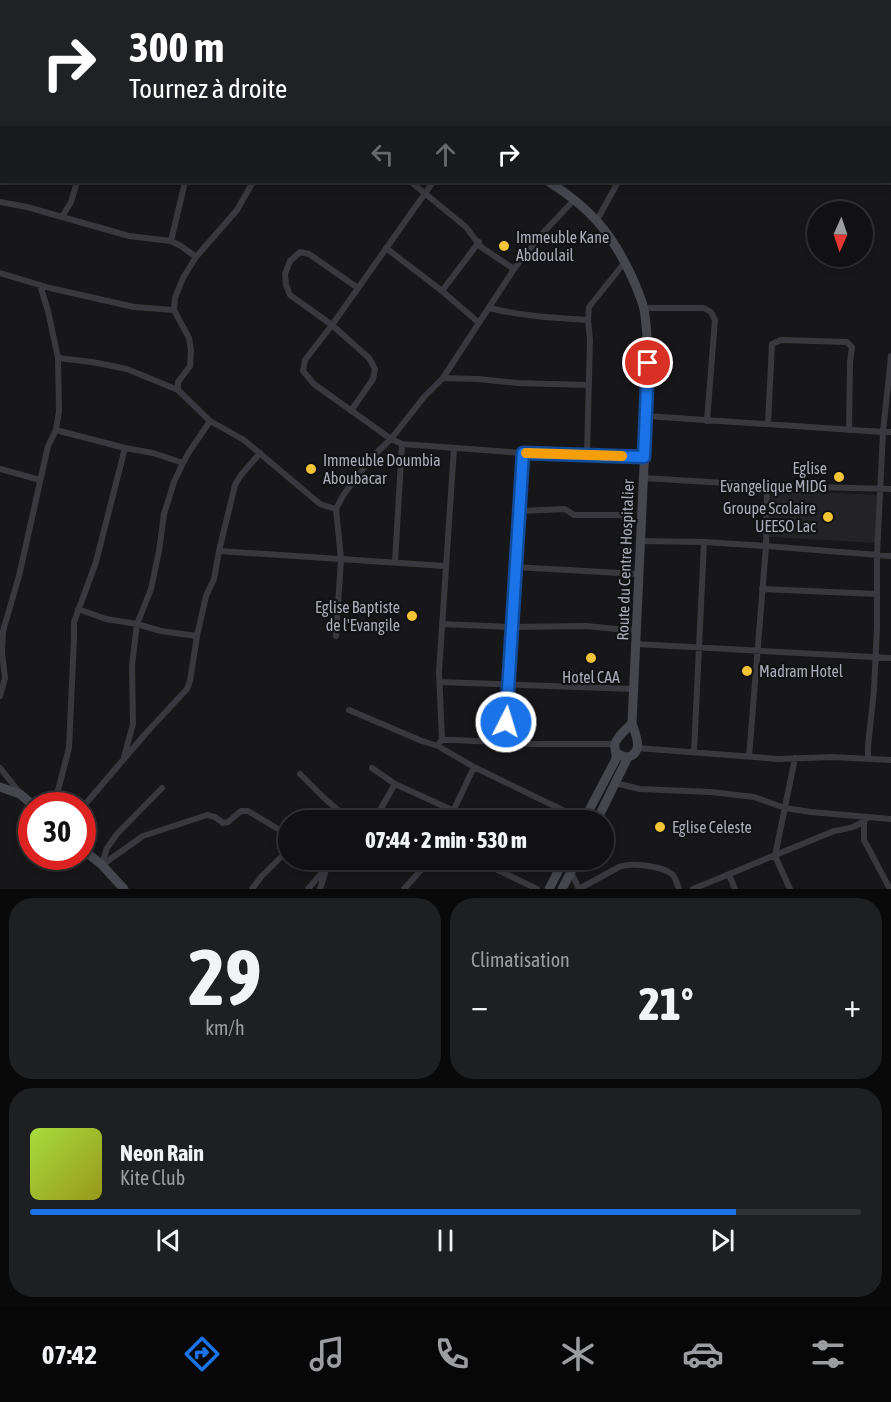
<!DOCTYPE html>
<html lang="fr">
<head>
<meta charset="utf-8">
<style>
  :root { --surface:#111113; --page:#1e1f21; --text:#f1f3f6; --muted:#9c9da0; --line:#303133; --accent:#1a73e8 }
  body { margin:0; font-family:"Asap Condensed",sans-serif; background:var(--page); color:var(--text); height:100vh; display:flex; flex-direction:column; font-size:22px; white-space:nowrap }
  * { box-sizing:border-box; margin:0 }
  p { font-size:20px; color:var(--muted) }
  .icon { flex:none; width:33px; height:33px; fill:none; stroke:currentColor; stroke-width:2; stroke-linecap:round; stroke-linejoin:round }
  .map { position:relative; height:889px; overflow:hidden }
  .sheet { display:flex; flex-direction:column; gap:9px; padding:9px; background:#09090a; flex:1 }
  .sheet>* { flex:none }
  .banner { position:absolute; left:0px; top:0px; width:891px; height:183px; box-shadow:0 3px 9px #0003,0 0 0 2px var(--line); background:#202124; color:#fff; overflow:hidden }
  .needle { width:39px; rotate:183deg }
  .buttons { position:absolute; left:807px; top:201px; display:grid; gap:12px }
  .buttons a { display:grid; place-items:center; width:66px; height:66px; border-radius:50%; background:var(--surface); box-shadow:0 3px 9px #0003,0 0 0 2px var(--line); font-size:30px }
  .speed { position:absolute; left:18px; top:792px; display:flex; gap:12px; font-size:30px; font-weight:700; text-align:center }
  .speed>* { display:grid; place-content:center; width:78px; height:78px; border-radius:50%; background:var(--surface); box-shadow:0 3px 9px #0003,0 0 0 2px var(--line); line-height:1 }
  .speed .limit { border:9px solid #d22; background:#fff; color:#111 }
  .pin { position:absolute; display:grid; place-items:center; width:51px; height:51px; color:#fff; margin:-26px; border:3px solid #fff; border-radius:50%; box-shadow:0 2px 6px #0007 }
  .me { position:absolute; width:66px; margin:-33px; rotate:5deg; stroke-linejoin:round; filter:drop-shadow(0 0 4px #0008) }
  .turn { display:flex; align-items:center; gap:21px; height:126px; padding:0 30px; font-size:27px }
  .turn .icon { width:78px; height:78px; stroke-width:2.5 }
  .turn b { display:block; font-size:42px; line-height:51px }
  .lanes { display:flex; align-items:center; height:57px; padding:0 30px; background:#0003; justify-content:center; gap:30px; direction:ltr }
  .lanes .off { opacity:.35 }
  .big { font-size:45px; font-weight:800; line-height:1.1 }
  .sheet .tile { flex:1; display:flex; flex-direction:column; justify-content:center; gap:9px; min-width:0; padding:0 21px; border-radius:24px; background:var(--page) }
  .sheet .dial { align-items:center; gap:0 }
  .dial b { font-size:78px; line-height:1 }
  .song { display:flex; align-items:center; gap:18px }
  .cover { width:72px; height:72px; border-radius:9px; background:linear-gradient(135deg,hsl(80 70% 55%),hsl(60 70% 35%)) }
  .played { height:6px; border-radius:3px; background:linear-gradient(90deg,var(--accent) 85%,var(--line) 85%) }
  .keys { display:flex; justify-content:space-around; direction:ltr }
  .heat { display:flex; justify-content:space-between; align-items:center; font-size:33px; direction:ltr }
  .sheet .tiles { flex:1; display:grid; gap:9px; grid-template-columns:1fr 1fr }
  .tile:last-child { grid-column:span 2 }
  .trip { position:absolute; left:278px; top:810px; width:336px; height:60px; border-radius:30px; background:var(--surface); box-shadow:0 3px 9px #0003,0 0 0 2px var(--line); font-weight:800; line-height:60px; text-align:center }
  .menu { display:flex; height:96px; justify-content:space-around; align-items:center; background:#070708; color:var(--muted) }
  .menu .icon { width:42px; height:42px }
  .menu .selected { color:var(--accent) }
  .menu b { font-size:27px; color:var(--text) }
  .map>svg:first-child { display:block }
  .built { fill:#232326 }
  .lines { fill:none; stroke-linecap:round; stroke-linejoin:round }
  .street { stroke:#38383e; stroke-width:6 }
  .secondary { stroke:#46474e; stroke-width:9 }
  .route-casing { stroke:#114b97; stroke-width:15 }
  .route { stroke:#1a73e8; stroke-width:10 }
  .slow { stroke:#f59e0b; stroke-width:10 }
  .poi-dot { fill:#f3c435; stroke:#121214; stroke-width:2 }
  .labels { text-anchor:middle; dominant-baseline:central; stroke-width:4.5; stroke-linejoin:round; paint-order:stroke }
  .poi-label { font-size:16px; fill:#a9adb9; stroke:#121214; text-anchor:start }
  .street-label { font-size:16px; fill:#a9adb9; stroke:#121214 }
</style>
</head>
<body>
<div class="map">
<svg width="891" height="889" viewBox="0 0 891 889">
  <rect width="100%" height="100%" fill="#171719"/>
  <path class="built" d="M771,489L877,495L875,543L769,537Z"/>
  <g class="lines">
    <path class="street" d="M454,0L456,2
      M669,0L670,2
      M193,2V0
      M278,2V0
      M501,2L503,0
      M642,2L643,0
      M411,182L466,227L481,247L514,269
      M433,182L332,325L305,360L303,371L314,384L391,439L402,444L523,453L644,457
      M0,202L27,207L129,236L171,241L181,246L196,257
      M62,217L71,202L77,182
      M597,220L618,182
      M171,241L185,182
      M386,248L442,291L478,322
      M0,273L50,288L134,307L174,310
      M442,291L479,242
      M489,308C521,316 554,318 588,320
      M643,308H704L711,312L715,320L707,421
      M58,358L92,362L127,369L178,390L210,421L244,440L320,504L336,509
      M443,378L478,379L517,383L588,385
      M178,390V382L190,366L191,350L189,338L174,310L175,298L183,278L196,257L237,210L253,182
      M351,411L373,379L375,369L369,358L332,325L290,295L286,285L285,274L290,261L300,252L309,254L358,288
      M646,416L883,432L891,356
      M768,424L772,344L781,340L847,342L852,347L850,362L849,430
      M56,430L125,448L153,453L183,463
      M587,454L590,340L588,320L589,307L625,262
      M0,469L40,480
      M643,478L777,486L891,489
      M520,511L565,509L574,515H620L625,518L628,523L626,573
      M640,541L704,542L766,546L891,556
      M219,551L445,566
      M395,562L402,444
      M515,567L638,574
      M762,589L877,594
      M78,609L106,619L137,624L161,631L197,636
      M442,624L512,627L586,626L616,629L637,630
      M336,636L341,559L336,509L344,494L373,456L391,439L424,397L443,378L514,269L541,235L575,199
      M636,644L891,658
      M440,682L634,689
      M0,696L5,678L2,652L3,631L19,576L48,446L56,430L59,411L58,358L48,311L40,285
      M349,710L422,741L438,746L474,767L583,820
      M442,740L439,672L454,448
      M505,741L510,684L515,567L523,453
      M440,742L442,740H454L533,744H615
      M637,748L779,759L832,757L891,760
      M694,752L704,542
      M124,757L133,724L132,665L137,624L151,589L159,551L164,514L174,482L183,463L189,452L210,421
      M749,757L766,546L767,485
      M868,759V746L874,690L877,627V555L883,432H891
      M0,768L20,793
      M372,768L395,784L474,820
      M300,774L322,796L349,820
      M615,783L640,789L711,792L754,797L785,808L811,812L891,819
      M395,784L380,810L382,815L394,817L400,820
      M54,806L69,748L74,639V622L96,562L125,448
      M82,808L147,732L187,689L190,681L197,636L206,596L214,579L219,551L235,485L241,475L260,453
      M449,820L474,767
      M864,822V840L890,889
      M318,860L327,867
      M477,860L537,889
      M102,864L107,848L117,834L162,788
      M102,865L143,836L207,815L215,817L223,823L228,822L241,811H248L288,835
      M571,872L579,889
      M729,875L735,889
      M252,889L261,877L288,850
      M308,889L327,867
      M320,889L326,870
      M404,889L430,860
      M579,889L619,867C630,862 664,866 673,875C676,879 677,884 679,889
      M693,889L834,831C847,829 859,827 868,817
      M790,889L775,856L795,758"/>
    <path class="secondary" d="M340,2V0
      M0,109H2
      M549,182C589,207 611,232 631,275C636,286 641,297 644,309C649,340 648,371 647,402L632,723C634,732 644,749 631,756C625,758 622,756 617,753
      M0,787L20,794L34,806
      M584,820L616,759C617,753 614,750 615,744C617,736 627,729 632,723
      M597,820L628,757
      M82,849L102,865L124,889
      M549,889L564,860
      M562,889L577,860"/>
  </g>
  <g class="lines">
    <g class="route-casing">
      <path id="route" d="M506,722L523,453L644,457L648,363"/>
    </g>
    <use href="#route" class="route"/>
    <path class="slow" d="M526,453L622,456"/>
  </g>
  <g class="poi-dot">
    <circle cx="504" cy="246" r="6"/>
    <circle cx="311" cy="469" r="6"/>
    <circle cx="839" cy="477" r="6"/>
    <circle cx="828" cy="517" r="6"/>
    <circle cx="412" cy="616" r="6"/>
    <circle cx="591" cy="658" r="6"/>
    <circle cx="747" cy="671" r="6"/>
    <circle cx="660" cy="827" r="6"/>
  </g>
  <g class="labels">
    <g class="poi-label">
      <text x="516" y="237">Immeuble Kane<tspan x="516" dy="18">Abdoulail</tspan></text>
      <text x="323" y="460">Immeuble Doumbia<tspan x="323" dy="18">Aboubacar</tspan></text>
      <text x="827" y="468" text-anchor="end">Eglise<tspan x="827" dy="18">Evangelique MIDG</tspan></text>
      <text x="816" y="508" text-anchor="end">Groupe Scolaire<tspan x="816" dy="18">UEESO Lac</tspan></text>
      <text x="400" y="607" text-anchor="end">Eglise Baptiste<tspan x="400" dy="18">de l'Evangile</tspan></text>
      <text x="759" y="671">Madram Hotel</text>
      <text x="591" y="677" text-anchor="middle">Hotel CAA</text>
      <text x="672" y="827">Eglise Celeste</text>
    </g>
    <g class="street-label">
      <text transform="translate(625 560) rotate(-88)">Route du Centre Hospitalier</text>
    </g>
  </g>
</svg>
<div class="buttons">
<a><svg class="needle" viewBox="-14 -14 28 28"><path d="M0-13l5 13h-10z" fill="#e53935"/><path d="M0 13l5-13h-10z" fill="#9c9da0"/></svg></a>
</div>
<div class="speed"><div class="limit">30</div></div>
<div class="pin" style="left:648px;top:363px;background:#d93025"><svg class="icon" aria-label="arrive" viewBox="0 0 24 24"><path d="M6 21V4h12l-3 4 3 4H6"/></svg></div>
<svg class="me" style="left:506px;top:722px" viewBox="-20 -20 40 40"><circle r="17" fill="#1a73e8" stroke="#fff" stroke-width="3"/><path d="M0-11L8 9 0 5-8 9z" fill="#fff"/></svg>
<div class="trip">07:44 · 2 min · 530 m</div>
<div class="banner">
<div class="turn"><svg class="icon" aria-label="right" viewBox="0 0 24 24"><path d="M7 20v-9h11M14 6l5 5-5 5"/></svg><div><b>300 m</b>Tournez à droite</div></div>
<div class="lanes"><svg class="icon off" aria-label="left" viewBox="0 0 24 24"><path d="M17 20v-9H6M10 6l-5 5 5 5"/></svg><svg class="icon off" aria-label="ahead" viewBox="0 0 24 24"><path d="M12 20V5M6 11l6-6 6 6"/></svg><svg class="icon" aria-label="right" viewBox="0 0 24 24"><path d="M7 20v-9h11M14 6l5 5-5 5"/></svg></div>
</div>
</div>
<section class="sheet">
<div class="tiles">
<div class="tile dial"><b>29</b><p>km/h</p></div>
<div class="tile"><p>Climatisation</p>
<div class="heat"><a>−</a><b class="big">21°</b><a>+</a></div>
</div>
<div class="tile">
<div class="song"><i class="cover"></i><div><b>Neon Rain</b><p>Kite Club</p></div></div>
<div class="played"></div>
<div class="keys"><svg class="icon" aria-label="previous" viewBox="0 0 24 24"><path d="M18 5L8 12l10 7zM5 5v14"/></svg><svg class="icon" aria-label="pause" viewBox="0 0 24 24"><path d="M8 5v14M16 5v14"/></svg><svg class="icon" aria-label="next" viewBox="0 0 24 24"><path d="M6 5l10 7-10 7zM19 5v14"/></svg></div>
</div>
</div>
</section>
<nav class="menu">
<b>07:42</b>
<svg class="icon selected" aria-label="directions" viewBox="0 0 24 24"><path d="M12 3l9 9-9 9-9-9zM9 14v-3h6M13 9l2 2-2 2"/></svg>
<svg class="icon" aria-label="music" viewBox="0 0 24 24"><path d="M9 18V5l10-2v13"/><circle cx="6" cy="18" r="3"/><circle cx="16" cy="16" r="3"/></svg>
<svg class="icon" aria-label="phone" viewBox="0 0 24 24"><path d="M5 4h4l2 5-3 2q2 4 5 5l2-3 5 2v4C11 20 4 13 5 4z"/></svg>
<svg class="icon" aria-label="climate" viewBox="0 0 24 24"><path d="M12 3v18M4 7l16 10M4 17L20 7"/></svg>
<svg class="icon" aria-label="car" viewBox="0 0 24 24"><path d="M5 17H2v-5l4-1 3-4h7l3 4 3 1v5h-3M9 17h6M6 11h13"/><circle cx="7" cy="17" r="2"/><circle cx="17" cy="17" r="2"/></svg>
<svg class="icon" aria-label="filters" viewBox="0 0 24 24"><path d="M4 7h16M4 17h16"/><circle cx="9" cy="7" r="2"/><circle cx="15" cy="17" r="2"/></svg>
</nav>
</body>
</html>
